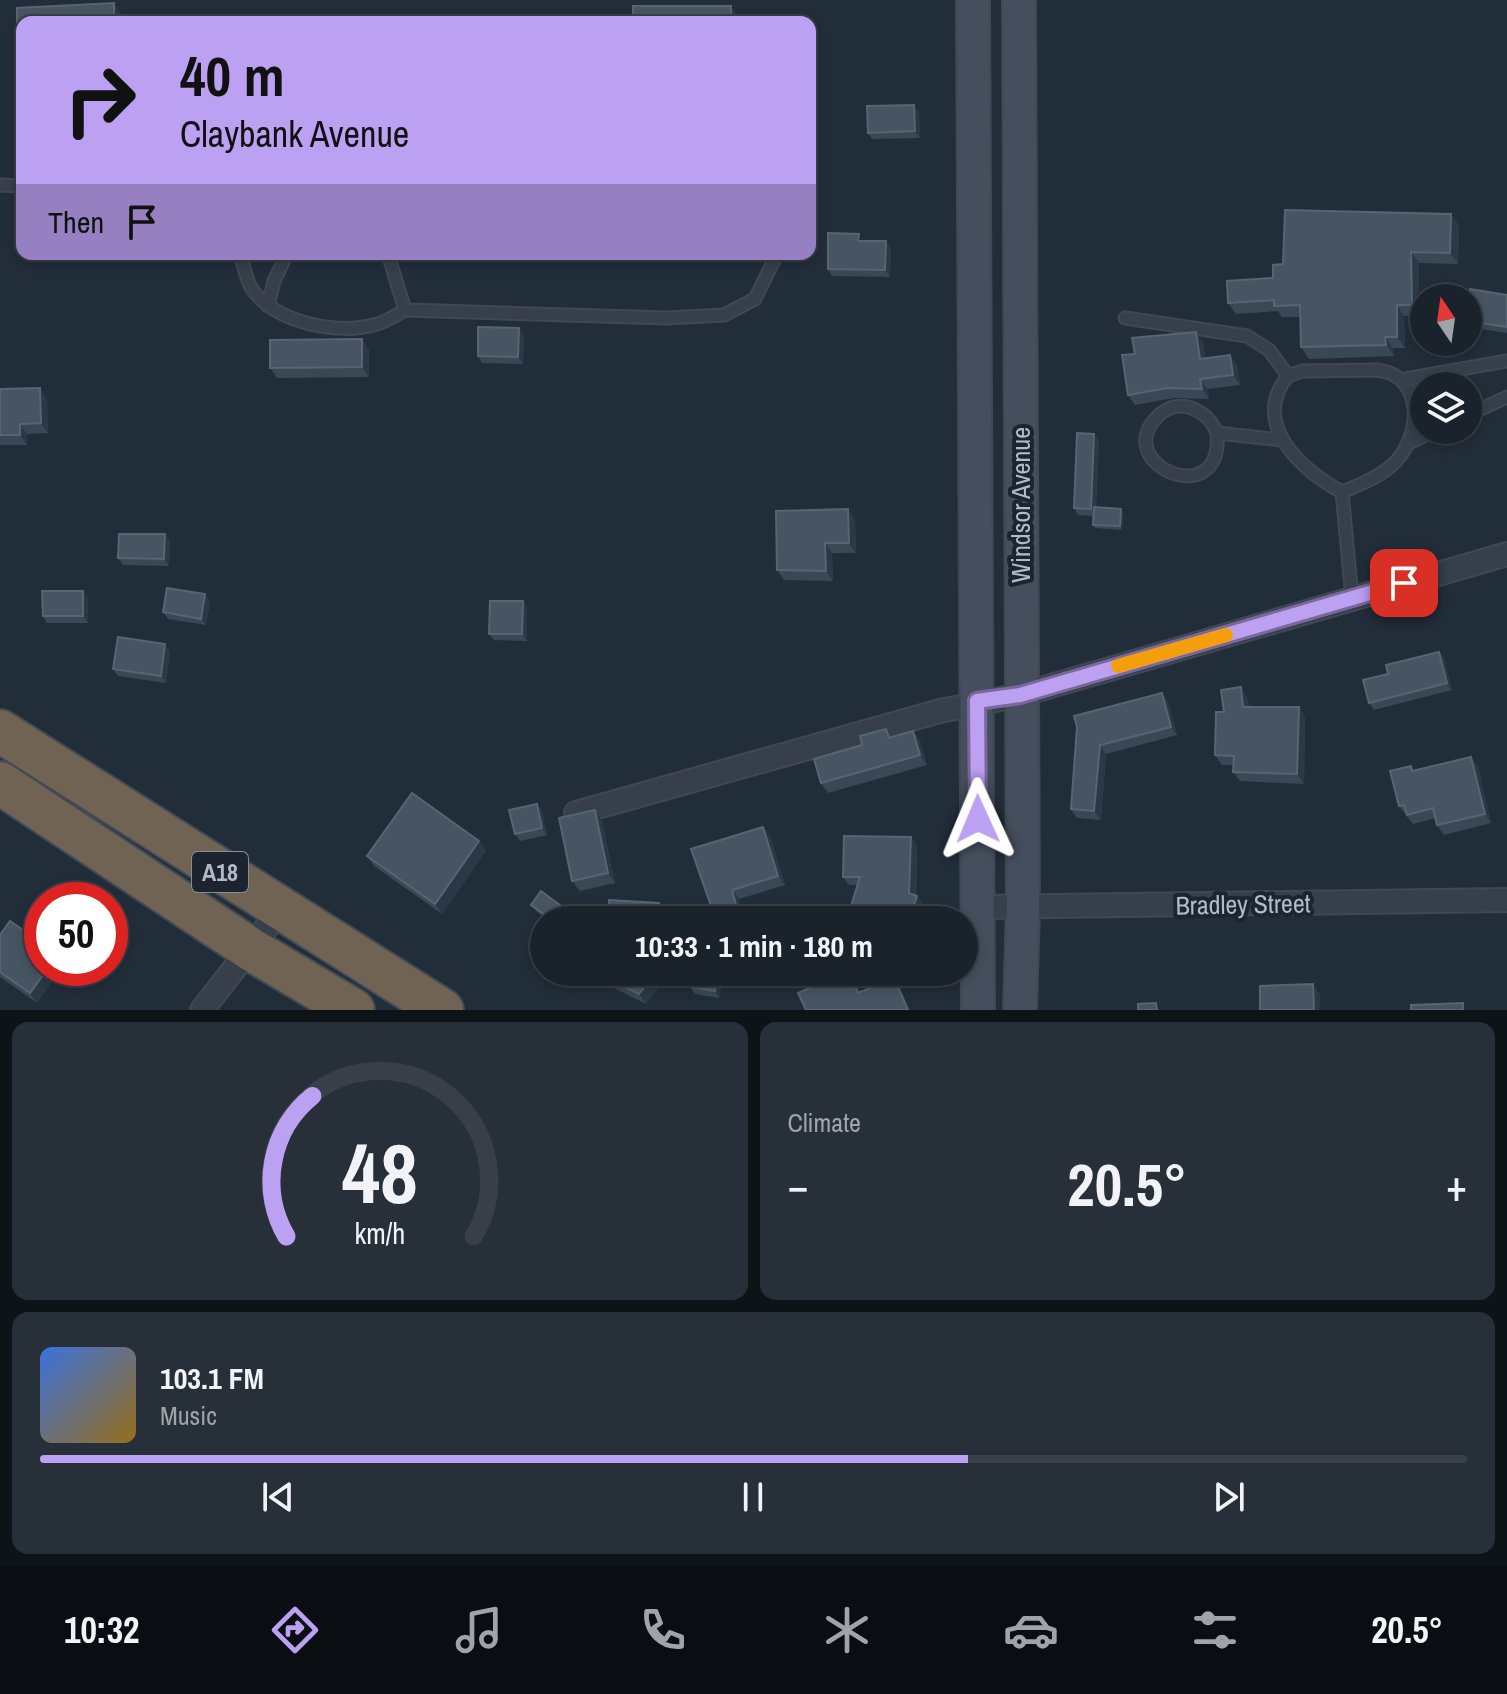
<!DOCTYPE html>
<html lang="en">
<head>
<meta charset="utf-8">
<style>
  :root { --surface:#1a222c; --page:#272f38; --text:#f1f3f6; --muted:#9fa4a9; --line:#383f48; --accent:#bca0f2 }
  body { margin:0; font-family:"Archivo Narrow",sans-serif; background:var(--page); color:var(--text); height:100vh; display:flex; flex-direction:column; font-size:30px; white-space:nowrap }
  * { box-sizing:border-box; margin:0 }
  p { font-size:26px; color:var(--muted) }
  .icon { flex:none; width:44px; height:44px; fill:none; stroke:currentColor; stroke-width:2; stroke-linecap:round; stroke-linejoin:round }
  .map { position:relative; height:1010px; overflow:hidden }
  .drawer { display:flex; flex-direction:column; gap:12px; padding:12px; background:#0e1318; flex:1 }
  .drawer>* { flex:none }
  .top-card { position:absolute; left:16px; top:16px; width:800px; height:244px; border-radius:16px; box-shadow:0 4px 12px #0003,0 0 0 2px var(--line); background:#bca0f2; color:#111; overflow:hidden }
  .needle { width:52px; rotate:347deg }
  .controls { position:absolute; left:1410px; top:284px; display:grid; gap:16px }
  .controls a { display:grid; place-items:center; width:72px; height:72px; border-radius:50%; background:var(--surface); box-shadow:0 4px 12px #0003,0 0 0 2px var(--line); font-size:40px }
  .speed { position:absolute; left:24px; top:882px; display:flex; gap:16px; font-size:40px; font-weight:700; text-align:center }
  .speed>* { display:grid; place-content:center; width:104px; height:104px; border-radius:50%; background:var(--surface); box-shadow:0 4px 12px #0003,0 0 0 2px var(--line); line-height:1 }
  .speed .limit { border:12px solid #d22; background:#fff; color:#111 }
  .pin { position:absolute; display:grid; place-items:center; width:68px; height:68px; color:#fff; margin:-34px; border-radius:16px; box-shadow:0 4px 12px #0006 }
  .me { position:absolute; width:88px; margin:-44px; rotate:359deg; stroke-linejoin:round; filter:drop-shadow(0 0 6px #0008) }
  .turn { display:flex; align-items:center; gap:28px; height:168px; padding:0 32px; font-size:36px }
  .turn .icon { width:104px; height:104px; stroke-width:2.5 }
  .turn b { display:block; font-size:56px; line-height:68px }
  .then { display:flex; align-items:center; height:76px; padding:0 32px; background:#0003; gap:16px; font-size:30px }
  .big { font-size:60px; font-weight:800; line-height:1.1 }
  .drawer .tile { flex:1; display:flex; flex-direction:column; justify-content:center; gap:12px; min-width:0; padding:0 28px; border-radius:16px; background:var(--page) }
  .drawer .dial { align-items:center; gap:0 }
  .dial svg { height:208px; overflow:visible; fill:none; stroke:var(--line); stroke-width:7; stroke-linecap:round; text-anchor:middle }
  .dial text { fill:var(--text); stroke:none }
  .song { display:flex; align-items:center; gap:24px }
  .cover { width:96px; height:96px; border-radius:12px; background:linear-gradient(135deg,hsl(220 70% 55%),hsl(40 70% 35%)) }
  .played { height:8px; border-radius:4px; background:linear-gradient(90deg,var(--accent) 65%,var(--line) 65%) }
  .keys { display:flex; justify-content:space-around; direction:ltr }
  .heat { display:flex; justify-content:space-between; align-items:center; font-size:44px; direction:ltr }
  .drawer .tiles { flex:1; display:grid; gap:12px; grid-template-columns:1fr 1fr }
  .tile:last-child { grid-column:span 2 }
  .trip { position:absolute; left:530px; top:906px; width:448px; height:80px; border-radius:40px; background:var(--surface); box-shadow:0 4px 12px #0003,0 0 0 2px var(--line); font-weight:800; line-height:80px; text-align:center }
  .tabs { display:flex; height:128px; justify-content:space-around; align-items:center; background:#0a0e12; color:var(--muted) }
  .tabs .icon { width:56px; height:56px }
  .tabs .selected { color:var(--accent) }
  .tabs b { font-size:36px; color:var(--text) }
  .map>svg:first-child { display:block }
  .lines { fill:none; stroke-linecap:round; stroke-linejoin:round }
  .lane-casing { stroke:#3f4853; stroke-width:15 }
  .street-casing { stroke:#3f4853; stroke-width:26 }
  .secondary-casing { stroke:#3f4853; stroke-width:36 }
  .highway-casing { stroke:#414a55; stroke-width:46 }
  .lane { stroke:#363f4a; stroke-width:11 }
  .street { stroke:#363f4a; stroke-width:22 }
  .secondary { stroke:#444e5d; stroke-width:32 }
  .highway { stroke:#706353; stroke-width:42 }
  .wall { fill:#3a4856 }
  .shaded-wall { fill:#2b3846 }
  .building { fill:#475462; stroke:#576472; stroke-width:2 }
  .route-casing { stroke:#7a689d; stroke-width:20 }
  .route { stroke:#bca0f2; stroke-width:14 }
  .slow { stroke:#f59e0b; stroke-width:14 }
  .labels { text-anchor:middle; dominant-baseline:central; stroke-width:8; stroke-linejoin:round; paint-order:stroke }
  .shield { fill:#1b242f; stroke:#848d99; stroke-width:2 }
  .shield-label { font-size:24px; font-weight:bold; fill:#b1bac6 }
  .street-label { font-size:26px; fill:#b1bac6; stroke:#1b242f }
</style>
</head>
<body>
<div class="map">
<svg width="1507" height="1010" viewBox="0 0 1507 1010">
  <rect width="100%" height="100%" fill="#222d3a"/>
  <g class="lines">
    <g class="lane-casing">
      <path id="lane" d="M0,185L22,186
        M240,254C244,265 246,280 252,289C276,323 339,336 377,324C386,322 396,315 405,310L667,318L724,315L755,299L777,254
        M388,254L405,310
        M268,306L274,281L287,254
        M1125,318L1247,336L1269,350L1288,376
        M1377,370C1426,375 1422,440 1391,466C1377,478 1359,485 1342,492C1302,471 1249,423 1288,376L1302,371Z
        M1405,379L1507,361
        M1468,415L1507,397
        M1217,433C1224,514 1109,464 1158,416C1179,396 1207,409 1217,433L1282,440
        M1409,443L1436,430
        M1342,492L1352,598"/>
    </g>
    <g class="street-casing">
      <path id="street" d="M576,813L940,711L1020,695L1507,554
        M979,907L1507,900
        M202,1010L280,910"/>
    </g>
    <g class="secondary-casing">
      <path id="secondary" d="M973,0L978,1010
        M1019,0L1023,907L1020,1010"/>
    </g>
    <g class="highway-casing">
      <path id="highway" d="M0,731L442,1010
        M0,783L252,950L353,1010"/>
    </g>
    <use href="#lane" class="lane"/>
    <use href="#street" class="street"/>
    <use href="#secondary" class="secondary"/>
    <use href="#highway" class="highway"/>
  </g>
  <path class="wall" d="M919,112L920,138L872,139L868,133Z
    M1451,214L1459,226L1458,264L1419,263V316H1404L1405,348H1393L1394,356L1309,359L1301,347L1300,317H1282L1278,311L1236,314L1228,303L1273,278L1283,264Z
    M863,241L891,248L890,277L832,276L828,269Z
    M1507,295V333L1469,327L1468,325V300Z
    M524,335L523,364L482,363L478,356Z
    M362,339L369,350V377L277,378L270,368Z
    M1203,342L1205,358L1230,355L1237,365L1240,385L1207,389L1209,399L1174,398L1135,405L1128,395Z
    M0,389L47,398L48,433L27,434V445H0Z
    M1099,440L1096,508L1121,509L1123,512L1122,530L1095,528L1093,525V516L1078,515L1074,508Z
    M855,519L856,553H832L833,581L784,580L777,570Z
    M165,534L170,541L169,566L123,565L118,558Z
    M83,591L88,598V623H47L43,616Z
    M210,601L206,625L168,619L163,612Z
    M523,601L527,608V641L494,640L489,634Z
    M170,651L166,683L118,676L113,669Z
    M1439,652L1444,658L1452,690L1374,710L1369,703Z
    M1162,693L1168,702L1177,735L1106,754L1101,820L1077,818L1071,809L1077,727Z
    M1247,697L1249,707H1299L1305,717L1304,784L1240,781L1233,772L1234,765H1222L1215,755L1224,712Z
    M913,731L920,741L927,765L828,793L821,783L892,737Z
    M1411,766L1414,771L1478,766L1491,823L1444,835L1437,825L1436,818L1413,824L1399,806Z
    M537,804L542,811L547,835L520,841L515,834Z
    M602,821L615,883L580,891L572,881Z
    M763,827L770,836L785,885L739,899L744,920H716Z
    M911,837L917,846L916,895L923,904L918,920H864L856,918L850,909L857,885H849L843,877Z
    M479,841L486,851L442,914L374,866L367,856Z
    M531,905L580,920H548L536,911Z
    M0,935L37,1003L0,977Z
    M605,972H664L663,982L646,1004L612,987L605,977Z
    M693,972H724L719,998L695,994L690,987Z"/>
  <path class="shaded-wall" d="M114,3L121,13V22H114Z
    M731,6L738,16V22H731Z
    M914,105L919,112L920,138L915,131Z
    M1451,214L1459,226L1458,264L1450,253Z
    M886,241L891,248L890,277L885,270Z
    M1411,252L1419,263V316L1412,305Z
    M1397,305L1404,316L1405,348L1397,337Z
    M519,328L524,335L523,364L518,357Z
    M1196,332L1203,342L1207,369L1200,359Z
    M1385,337L1393,348L1394,356L1386,345Z
    M362,339L369,350V377L362,367Z
    M1230,355L1237,365L1240,385L1233,375Z
    M1200,379L1207,389L1209,399L1202,389Z
    M40,388L47,398L48,433L41,423Z
    M20,424L27,434V445L20,435Z
    M1094,434L1099,440L1095,516L1091,509Z
    M848,509L855,519L856,553L849,543Z
    M1121,509L1123,512L1122,530L1120,526Z
    M165,534L170,541L169,566L164,559Z
    M825,543L832,553L833,581L826,571Z
    M83,591L88,598V623L83,616Z
    M205,594L210,601L206,625L201,619Z
    M523,601L527,608V641L522,634Z
    M165,644L170,651L166,683L161,676Z
    M1439,652L1444,658L1452,690L1447,683Z
    M1241,687L1247,697L1250,716L1243,707Z
    M1162,693L1168,702L1177,735L1171,727Z
    M1299,707L1305,717L1304,784L1297,774Z
    M913,731L920,741L927,765L920,755Z
    M1100,745L1106,754L1101,820L1094,811Z
    M1471,757L1478,766L1491,823L1485,814Z
    M537,804L542,811L547,835L542,828Z
    M595,810L602,821L615,883L608,873Z
    M763,827L770,836L785,885L778,876Z
    M911,837L917,846L915,900L917,896L923,904L918,920H909Z
    M479,841L486,851L442,914L435,904Z
    M732,890L739,899L744,920H742L739,916Z
    M659,903L666,913V920H658Z
    M48,968H62L37,1003L30,993Z
    M656,972H664L663,982L646,1004L639,994Z
    M718,972H724L719,998L715,991Z
    M849,972L855,980L865,1002L858,993Z
    M894,978L900,987L910,1010H908Z
    M1313,984L1320,994V1010H1314Z"/>
  <path class="building" d="M114,3V22H22V75H17V8Z
    M633,6H731V22H633Z
    M914,105L915,131L868,133L867,106Z
    M1285,210L1451,214L1450,253L1411,252L1412,305H1397V337H1385L1386,345L1301,347L1300,305L1274,306V300L1228,303L1227,281L1273,278V265L1283,264Z
    M828,233L859,234L858,241H886L885,270L828,269Z
    M1470,289L1507,295V327L1468,321V300Z
    M478,327L519,328L518,357L478,356Z
    M1196,332L1200,359L1230,355L1233,375L1200,379L1202,389L1167,388L1128,395L1122,355L1135,354L1132,338Z
    M362,339V367L270,368V340Z
    M40,388L41,423L20,424V435H0V389Z
    M1077,433L1094,434L1091,509L1074,508Z
    M1094,507L1121,509L1120,526L1093,525Z
    M848,509L849,543H825L826,571L777,570L776,511Z
    M119,534H165L164,559L118,558Z
    M167,588L205,594L201,619L163,612Z
    M42,591H83V616H43Z
    M490,601H523L522,634H489Z
    M118,637L165,644L161,676L113,669Z
    M1439,652L1447,683L1369,703L1363,680L1388,674L1386,665Z
    M1241,687L1243,707H1299L1297,774L1233,772L1234,756L1215,755L1216,712H1224L1221,690Z
    M1162,693L1171,727L1100,745L1094,811L1071,809L1077,727L1074,716Z
    M886,729L889,738L913,731L920,755L821,783L814,759L862,745L860,736Z
    M1471,757L1485,814L1437,825L1433,808L1407,815L1404,805L1399,806L1390,771L1411,766L1412,771Z
    M412,793L479,841L435,904L367,856Z
    M537,804L542,828L515,834L509,810Z
    M595,810L608,873L572,881L559,818Z
    M763,827L778,876L732,890L739,916L724,920H716L691,849Z
    M844,836L911,837L909,893L917,896L909,920H885L850,909L860,877H843Z
    M541,891L580,920H552L531,905Z
    M609,900L659,903L658,920H608Z
    M10,921L42,943V968H48L30,993L0,972V935Z
    M605,972H656L639,994L605,977Z
    M693,972H718L715,991L690,987Z
    M846,972H849L858,993L894,978L908,1010H806L798,993Z
    M1313,984L1314,1010H1260V986Z
    M1156,1003L1157,1010H1138V1004Z
    M1463,1003V1010H1411V1005Z"/>
  <g class="lines">
    <g class="route-casing">
      <path id="route" d="M978,819L977,701L1020,695L1404,583"/>
    </g>
    <use href="#route" class="route"/>
    <path class="slow" d="M1118,666L1226,635"/>
  </g>
  <g class="labels">
    <rect class="shield" x="192" y="852" width="56" height="40" rx="6"/>
    <g class="shield-label">
      <text x="220" y="872">A18</text>
    </g>
    <g class="street-label">
      <text transform="translate(1020 505) rotate(-90)">Windsor Avenue</text>
      <text transform="translate(1243 904) rotate(-1)">Bradley Street</text>
    </g>
  </g>
</svg>
<div class="controls">
<a><svg class="needle" viewBox="-14 -14 28 28"><path d="M0-13l5 13h-10z" fill="#e53935"/><path d="M0 13l5-13h-10z" fill="#9fa4a9"/></svg></a>
<a><svg class="icon" aria-label="layers" viewBox="0 0 24 24"><path d="M12 4l9 5-9 5-9-5zM3 14l9 5 9-5"/></svg></a>
</div>
<div class="speed"><div class="limit">50</div></div>
<div class="pin" style="left:1404px;top:583px;background:#d93025"><svg class="icon" aria-label="arrive" viewBox="0 0 24 24"><path d="M6 21V4h12l-3 4 3 4H6"/></svg></div>
<svg class="me" style="left:978px;top:819px" viewBox="-20 -20 40 40"><path d="M0-17L14 15 0 8-14 15z" fill="#bca0f2" stroke="#fff" stroke-width="4"/></svg>
<div class="trip">10:33 · 1 min · 180 m</div>
<div class="top-card">
<div class="turn"><svg class="icon" aria-label="right" viewBox="0 0 24 24"><path d="M7 20v-9h11M14 6l5 5-5 5"/></svg><div><b>40 m</b>Claybank Avenue</div></div>
<div class="then">Then<svg class="icon" aria-label="arrive" viewBox="0 0 24 24"><path d="M6 21V4h12l-3 4 3 4H6"/></svg></div>
</div>
</div>
<section class="drawer">
<div class="tiles">
<div class="tile dial"><svg viewBox="0 0 100 80">
<path d="M14 69A42 42 0 1 1 86 69"/>
<path d="M14 69A42 42 0 0 1 24 15" stroke="#bca0f2"/>
<text x="50" y="56" font-size="32" font-weight="700">48</text>
<text x="50" y="72" font-size="11">km/h</text>
</svg></div>
<div class="tile"><p>Climate</p>
<div class="heat"><a>−</a><b class="big">20.5°</b><a>+</a></div>
</div>
<div class="tile">
<div class="song"><i class="cover"></i><div><b>103.1 FM</b><p>Music</p></div></div>
<div class="played"></div>
<div class="keys"><svg class="icon" aria-label="previous" viewBox="0 0 24 24"><path d="M18 5L8 12l10 7zM5 5v14"/></svg><svg class="icon" aria-label="pause" viewBox="0 0 24 24"><path d="M8 5v14M16 5v14"/></svg><svg class="icon" aria-label="next" viewBox="0 0 24 24"><path d="M6 5l10 7-10 7zM19 5v14"/></svg></div>
</div>
</div>
</section>
<nav class="tabs">
<b>10:32</b>
<svg class="icon selected" aria-label="directions" viewBox="0 0 24 24"><path d="M12 3l9 9-9 9-9-9zM9 14v-3h6M13 9l2 2-2 2"/></svg>
<svg class="icon" aria-label="music" viewBox="0 0 24 24"><path d="M9 18V5l10-2v13"/><circle cx="6" cy="18" r="3"/><circle cx="16" cy="16" r="3"/></svg>
<svg class="icon" aria-label="phone" viewBox="0 0 24 24"><path d="M5 4h4l2 5-3 2q2 4 5 5l2-3 5 2v4C11 20 4 13 5 4z"/></svg>
<svg class="icon" aria-label="climate" viewBox="0 0 24 24"><path d="M12 3v18M4 7l16 10M4 17L20 7"/></svg>
<svg class="icon" aria-label="car" viewBox="0 0 24 24"><path d="M5 17H2v-5l4-1 3-4h7l3 4 3 1v5h-3M9 17h6M6 11h13"/><circle cx="7" cy="17" r="2"/><circle cx="17" cy="17" r="2"/></svg>
<svg class="icon" aria-label="filters" viewBox="0 0 24 24"><path d="M4 7h16M4 17h16"/><circle cx="9" cy="7" r="2"/><circle cx="15" cy="17" r="2"/></svg>
<b>20.5°</b>
</nav>
</body>
</html>
